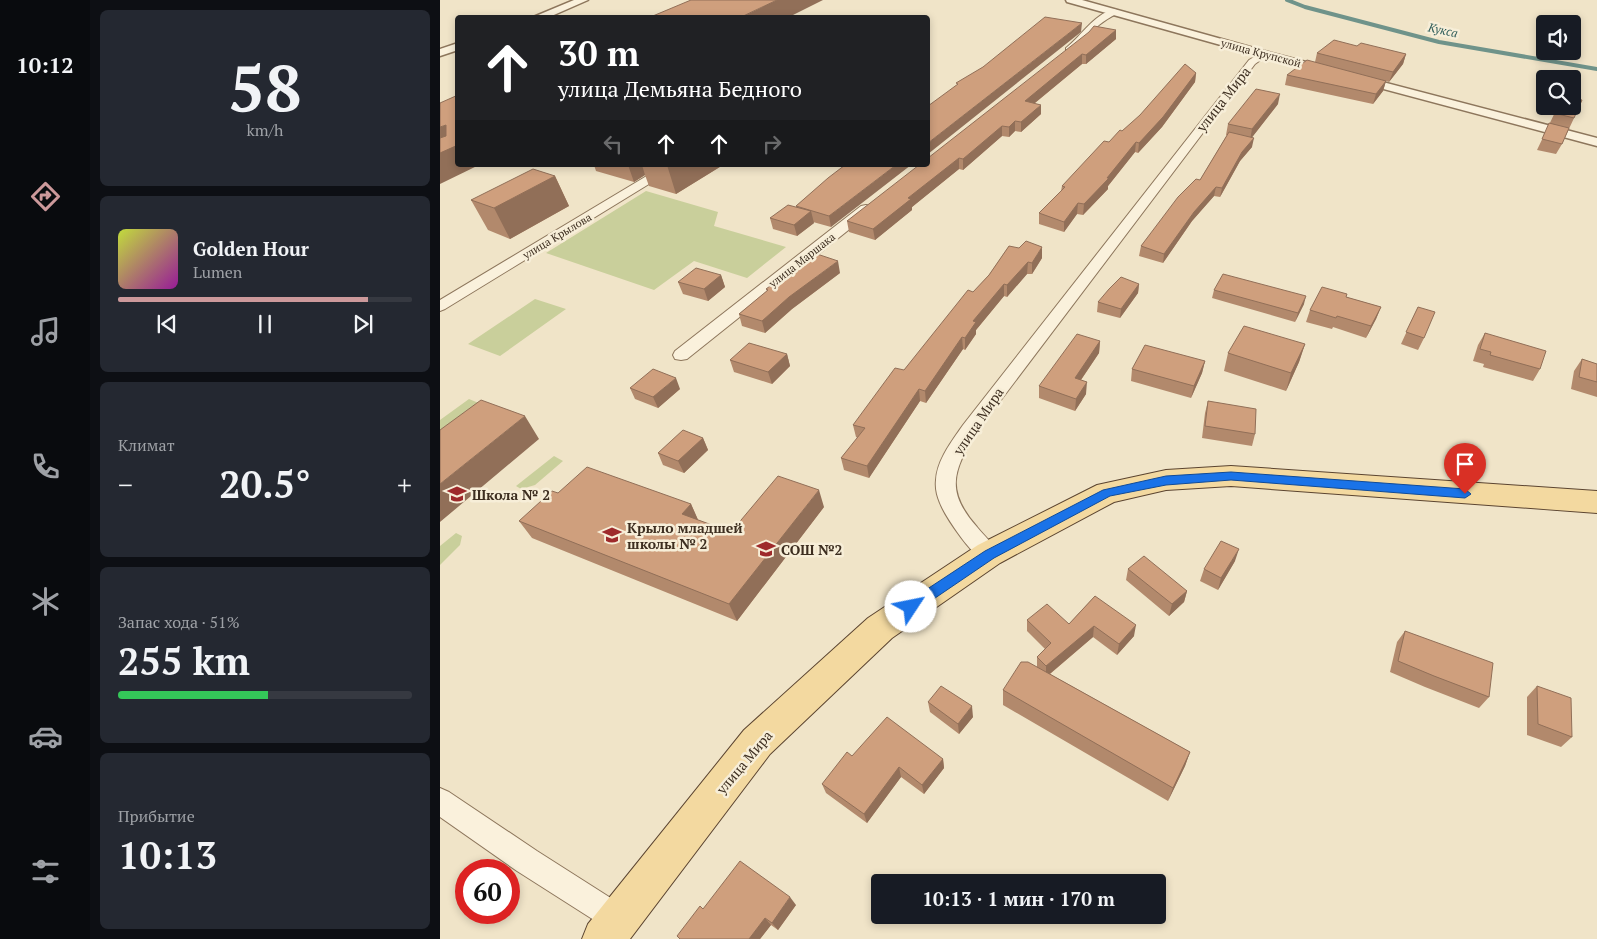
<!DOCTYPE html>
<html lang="ru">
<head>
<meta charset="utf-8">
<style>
  :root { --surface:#171b24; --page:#242831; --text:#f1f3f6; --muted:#9ea1a6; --line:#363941; --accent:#cc999b }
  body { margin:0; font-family:"PT Serif",serif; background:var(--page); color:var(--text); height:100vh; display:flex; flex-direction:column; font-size:19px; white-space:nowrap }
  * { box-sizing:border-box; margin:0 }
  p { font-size:16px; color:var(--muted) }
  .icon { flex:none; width:28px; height:28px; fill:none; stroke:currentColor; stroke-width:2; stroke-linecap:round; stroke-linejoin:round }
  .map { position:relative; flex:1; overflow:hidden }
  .sheet { display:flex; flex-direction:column; gap:10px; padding:10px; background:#0d0f14; width:350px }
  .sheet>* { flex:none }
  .hud { position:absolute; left:15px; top:15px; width:475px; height:152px; border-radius:5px; box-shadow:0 2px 8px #0003; background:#202124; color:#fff; overflow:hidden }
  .buttons { position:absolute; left:1096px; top:15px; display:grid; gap:10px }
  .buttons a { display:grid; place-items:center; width:45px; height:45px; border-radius:5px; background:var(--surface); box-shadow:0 2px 8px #0003; font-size:25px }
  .speed { position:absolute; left:15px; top:859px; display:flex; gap:10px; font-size:25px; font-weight:700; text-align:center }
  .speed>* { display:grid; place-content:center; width:65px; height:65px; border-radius:50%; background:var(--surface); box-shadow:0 2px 8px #0003; line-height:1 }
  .speed .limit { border:8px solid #d22; background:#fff; color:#111 }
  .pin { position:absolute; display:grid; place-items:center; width:42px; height:42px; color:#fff; margin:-51px -21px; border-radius:50% 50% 50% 0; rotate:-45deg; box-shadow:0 0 5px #0007 }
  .pin .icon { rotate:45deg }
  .me { position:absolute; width:55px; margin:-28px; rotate:56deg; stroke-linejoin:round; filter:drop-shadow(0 0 4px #0008) }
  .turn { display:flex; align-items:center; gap:18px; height:105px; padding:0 20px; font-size:22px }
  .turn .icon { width:65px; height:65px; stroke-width:2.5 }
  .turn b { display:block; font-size:35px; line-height:42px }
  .lanes { display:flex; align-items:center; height:48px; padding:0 20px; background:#0003; justify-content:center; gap:25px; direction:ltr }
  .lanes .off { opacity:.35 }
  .big { font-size:38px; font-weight:700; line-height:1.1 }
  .sheet .card { flex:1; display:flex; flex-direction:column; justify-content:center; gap:8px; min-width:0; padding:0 18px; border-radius:8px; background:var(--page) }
  .sheet .dial { align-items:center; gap:0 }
  .dial b { font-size:65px; line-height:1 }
  .song { display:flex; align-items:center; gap:15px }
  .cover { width:60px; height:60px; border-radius:8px; background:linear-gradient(135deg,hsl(70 70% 55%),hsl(300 70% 35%)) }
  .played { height:5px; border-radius:2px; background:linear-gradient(90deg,var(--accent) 85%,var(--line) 85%) }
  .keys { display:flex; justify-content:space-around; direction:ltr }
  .heat { display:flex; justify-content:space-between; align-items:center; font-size:28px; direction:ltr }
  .charge { height:8px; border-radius:4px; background:linear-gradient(90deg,#34c759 51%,var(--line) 0) }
  .trip { position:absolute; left:431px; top:874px; width:295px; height:50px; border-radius:5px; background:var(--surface); box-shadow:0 2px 8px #0003; font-weight:700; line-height:50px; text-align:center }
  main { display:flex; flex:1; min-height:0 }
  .menu { display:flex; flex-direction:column; width:90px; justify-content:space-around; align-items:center; background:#090b0e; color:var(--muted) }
  .menu .icon { width:35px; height:35px }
  .menu .on { color:var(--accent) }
  .menu b { font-size:22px; color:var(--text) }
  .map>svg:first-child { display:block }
  .green { fill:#c9cf9b }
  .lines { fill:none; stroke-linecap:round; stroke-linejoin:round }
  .stream { stroke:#6f938a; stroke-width:4 }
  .minor-casing { stroke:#8d765c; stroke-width:2 }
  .tertiary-casing { stroke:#8d765c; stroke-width:3 }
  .primary-casing { stroke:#5b4430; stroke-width:2 }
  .minor { fill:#faf1dc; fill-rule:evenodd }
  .tertiary { fill:#faf1dc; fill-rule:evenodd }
  .primary { fill:#f3d9a0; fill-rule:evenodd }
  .wall { fill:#b2896c }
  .shaded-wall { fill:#916f58 }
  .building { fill:#cf9f7d; stroke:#916f58 }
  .route { fill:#1a73e8; stroke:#114b97 }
  .labels { text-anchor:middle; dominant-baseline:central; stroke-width:5; stroke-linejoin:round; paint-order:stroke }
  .far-street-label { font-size:11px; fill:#3d2e20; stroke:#f7eed8 }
  .far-water-label { font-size:12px; font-style:italic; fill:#2f5d5a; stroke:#f7eed8 }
  .street-label { font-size:14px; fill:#3d2e20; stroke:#f7eed8 }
  .poi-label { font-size:14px; font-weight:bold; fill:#3d2e20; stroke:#f7eed8; text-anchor:start }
</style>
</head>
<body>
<main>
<nav class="menu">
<b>10:12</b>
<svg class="icon on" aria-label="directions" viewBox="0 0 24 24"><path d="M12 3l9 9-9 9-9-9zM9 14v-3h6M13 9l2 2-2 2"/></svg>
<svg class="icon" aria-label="music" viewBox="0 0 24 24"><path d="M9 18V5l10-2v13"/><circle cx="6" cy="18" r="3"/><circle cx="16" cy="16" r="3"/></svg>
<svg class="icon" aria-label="phone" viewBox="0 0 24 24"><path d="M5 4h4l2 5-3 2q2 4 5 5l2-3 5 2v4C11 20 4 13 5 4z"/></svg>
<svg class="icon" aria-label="climate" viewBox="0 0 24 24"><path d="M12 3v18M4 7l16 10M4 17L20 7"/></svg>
<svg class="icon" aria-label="car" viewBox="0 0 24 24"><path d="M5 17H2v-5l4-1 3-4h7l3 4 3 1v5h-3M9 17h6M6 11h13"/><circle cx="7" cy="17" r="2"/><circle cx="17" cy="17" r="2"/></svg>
<svg class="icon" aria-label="filters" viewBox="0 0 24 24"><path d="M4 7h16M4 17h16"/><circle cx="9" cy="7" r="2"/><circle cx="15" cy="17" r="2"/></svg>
</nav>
<section class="sheet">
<div class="card dial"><b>58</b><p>km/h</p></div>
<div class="card">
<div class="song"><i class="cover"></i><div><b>Golden Hour</b><p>Lumen</p></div></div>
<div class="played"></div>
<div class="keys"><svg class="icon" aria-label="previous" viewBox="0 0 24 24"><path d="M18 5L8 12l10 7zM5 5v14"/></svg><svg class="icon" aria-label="pause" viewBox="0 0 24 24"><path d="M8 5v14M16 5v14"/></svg><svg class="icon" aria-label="next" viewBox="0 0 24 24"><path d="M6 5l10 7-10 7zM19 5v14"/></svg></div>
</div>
<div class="card"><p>Климат</p>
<div class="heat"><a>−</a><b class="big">20.5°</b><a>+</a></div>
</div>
<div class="card"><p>Запас хода · 51%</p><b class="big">255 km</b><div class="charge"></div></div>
<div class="card"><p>Прибытие</p><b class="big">10:13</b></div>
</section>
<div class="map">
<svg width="1157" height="939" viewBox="0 0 1157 939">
  <rect width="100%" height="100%" fill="#f0e4c8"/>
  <path class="green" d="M206,191L278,212L274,226L346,247L307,278L254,261L214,290L106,253Z
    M95,299L126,309L60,356L28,344Z
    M29,399L53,409L0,432V420Z
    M114,456L123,461L95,485L81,489L76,486Z
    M16,533L22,536L20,545L0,565V546Z"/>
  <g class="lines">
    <path class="stream" d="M847,0L865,7L999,42L1157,69"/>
    <g class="minor-casing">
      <path id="minor" d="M673,9L676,10V14C670,17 664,21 659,25C649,33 641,55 626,52V48C642,35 653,16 673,9Z
        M824,51L829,54L815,64L536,433C513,471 505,491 537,527C544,536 554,544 559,554L556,560C554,561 551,562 549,562C535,562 505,516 500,503C497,496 495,488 496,480C497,460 512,441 523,425L809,60Z
        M225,165H240L5,309L0,311V300Z
        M426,205L431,206L433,209L431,212L247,359L241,360L235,359L233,355L235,351L421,206Z
        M0,788L9,792L97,851L188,909L192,919L188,929L178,933L168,929L77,871L0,817Z"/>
    </g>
    <g class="tertiary-casing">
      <path id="tertiary" d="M134,0H148L107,18H91Z
        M626,0H642L828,52L1157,138V146L820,56L627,2Z
        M18,43V50L0,56V49Z"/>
    </g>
    <g class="primary-casing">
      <path id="primary" d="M791,466L1157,491V513L791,486L726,490L674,502L560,563L452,638L330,754L190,939H142L148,924L304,730L428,618L538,545L657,485L726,470Z"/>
    </g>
    <use href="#minor" class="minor"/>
    <use href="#tertiary" class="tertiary"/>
    <use href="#primary" class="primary"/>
  </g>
  <path class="wall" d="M676,30V39L646,64H642L595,103L601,114L581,132L575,131L569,137L562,136L523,170L519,169L472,207V210L435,240L409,232L407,221Z
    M917,46L966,54L963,64L949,82L946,81L943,91L933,104L845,85L847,75L875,62L877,53Z
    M756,73L755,82L722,127L698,153L695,152L668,186V189L643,215L637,214L624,232L599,224V213L621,191L622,186L682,131Z
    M838,104L812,137V147L800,161L780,197L774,196L752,221L723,263L699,256L701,246L760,180L787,135H786L788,124Z
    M1118,106L1134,118L1122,144L1116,154L1097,150Z
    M154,165H283L236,194L209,186L205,175L194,182L156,171Z
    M405,165L391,227L373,222L374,223L357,236L333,229L330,218L356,207V206Z
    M115,176L129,206L70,239L48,230L31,200Z
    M569,246L602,258L592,274H587L567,297L564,296L536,330V334L525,350L523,349L486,403L480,401L429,478L404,470L401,458L418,438L416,437L413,425L464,370L549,275Z
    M400,273L352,309L325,333L302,326L299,314L327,291L326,289Z
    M281,275L285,287L268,301L243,294L238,282Z
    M699,284L698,293L680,318L657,312L658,302Z
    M774,290L864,304L855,322L772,298Z
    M906,297L941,307L936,319L926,338L893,327L892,329L866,322L870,310Z
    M978,307L984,338L978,350L961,344Z
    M1045,333L1100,369L1093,381L1043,367L1044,364L1033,361L1038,345Z
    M660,341L659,353L641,380L646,394L635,411L599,398V386Z
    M865,344L859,362L846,391L784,371L788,353Z
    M347,354L350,366L332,384L294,372L290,360Z
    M1142,359L1157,364V397L1131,389L1134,371Z
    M765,361L762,373L751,398L691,381L692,369Z
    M190,388L240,389L218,408L195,399Z
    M768,401L815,434L812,446L762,438L765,413Z
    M263,438L268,450L244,473L223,465L218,453Z
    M118,493L251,504L258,520L291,532L384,507L297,621L92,538L79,521Z
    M795,561L778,590L760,581L764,569Z
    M688,569L747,591L744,602L729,616L686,580Z
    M655,596L694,636L677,655L653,637L610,674L750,752L745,766L728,801L563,705V690L597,667V657L605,649L587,631V620L629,624Z
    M965,631L1049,697L1039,708L985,687L950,672L957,642Z
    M1097,686L1132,737L1121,747L1087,735V697Z
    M488,702L533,717L519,734L490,712Z
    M412,756L503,759L504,768L484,794L461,777L427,823L386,793L382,784Z
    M356,905L338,930L331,925L320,939H240L263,909Z"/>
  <path class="shaded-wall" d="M337,0H383L347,18H299Z
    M642,23L641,32L488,154V143Z
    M676,30V39L646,64V55Z
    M642,54V64L585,111V101Z
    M966,54L963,64L949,82L953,72Z
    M756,73L755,82L722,127L698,153L699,143Z
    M946,81L943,91L933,104L936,94Z
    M840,94L838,104L810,140L812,129Z
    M601,105V114L581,132V122Z
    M575,121V131L569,137V127Z
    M6,125L18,145V165H39L0,184V127Z
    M562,126V136L523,170V159Z
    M814,138L812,147L800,161L780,197L782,188L802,152Z
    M696,142L695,152L668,186V189L643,215L644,204Z
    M519,158V169L472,207V210L435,240L433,229L468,198Z
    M188,165H202L205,175L194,182Z
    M227,165H283L236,194Z
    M456,165H471L391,227L389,216Z
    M115,176L129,206L70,239L54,208Z
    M776,187L774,196L752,221L723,263L724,254L754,212Z
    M638,203L637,214L624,232V222Z
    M371,211L374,223L357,236L354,225Z
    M602,247V258L592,274V263Z
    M398,261L400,273L352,309L325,333L322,321L349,297Z
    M588,262L587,274L567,297V285Z
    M281,275L285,287L268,301L264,289Z
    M564,284V296L536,330V334L525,350V338L533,321Z
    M699,284L698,293L680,318L681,309Z
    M866,296L864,304L855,322L858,313Z
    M941,307L936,319L926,338L931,326Z
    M522,337L523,349L486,403L485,391Z
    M660,341L659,353L634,390L635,378Z
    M865,344L859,362L846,391L851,373Z
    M347,354L350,366L332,384L328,372Z
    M765,361L762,373L751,398L754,386Z
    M236,378L240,389L218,408L213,397Z
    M647,382L646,394L635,411L636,399Z
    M479,389L480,401L429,478L427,466Z
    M85,416L99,439L0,522V484Z
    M263,438L268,450L244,473L238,461Z
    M379,490L384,507L297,621L289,604Z
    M251,504L259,522L242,514Z
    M799,549L795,561L778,590L781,578Z
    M747,591L744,602L729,616L732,604Z
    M696,625L694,636L677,655L679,644Z
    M654,626L653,637L606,677V666Z
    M532,706L533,717L519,734L518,724Z
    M750,752L745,766L728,801L733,788Z
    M503,759L504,768L484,794L482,785Z
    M459,767L461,777L427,823L424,814Z
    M350,897L356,905L338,930L332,923Z
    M325,918L331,925L320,939H309Z"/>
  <path class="building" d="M251,0H337L299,18H208Z
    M605,17L642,23L488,143V106L518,84L516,83L543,67Z
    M654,26L676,30L646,55L642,54L585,101L601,105L581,122L575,121L569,127L562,126L523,159L519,158L468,198L471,199L433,229L407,221L479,165H488V158L649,32Z
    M894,40L917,46L921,43L966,54L953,72L877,53Z
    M867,60L946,81L936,94L847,75Z
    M745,64L756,73L723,117L699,143L696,142L667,178H669L644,204L638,203L624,222L599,213L625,187L622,186L664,141L669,142L680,130L682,131L700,115Z
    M816,89L840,94L812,129L788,124Z
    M18,95V145L0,153V138L6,136V125L0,127V103Z
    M1132,98L1142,100L1134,118L1114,113L1118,106H1132Z
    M1109,123L1129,128L1122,144L1102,139Z
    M789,132L814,138L802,152L782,188L776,187L754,212L724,254L701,246L738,197L756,179L760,180Z
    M405,165H456L389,216L356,206L388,178Z
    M93,169L115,176L54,208L31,200Z
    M348,205L371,211L354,225L330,218Z
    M586,241L602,247L592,263L588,262L567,285L564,284L533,321L536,322L525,338L522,337L485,391L479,389L427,466L401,458L425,428L413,425L455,368L464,370L528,290L533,292L549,275L569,246L579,248Z
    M374,253L398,261L349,297L322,321L299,314L328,290L326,289Z
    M256,268L281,275L264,289L238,282Z
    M783,274L866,296L858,313L774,290Z
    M681,277L699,284L681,309L658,302L669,289Z
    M882,287L907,294L906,297L941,307L931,326L897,316L896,318L870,310Z
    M978,307L995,312L984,338L966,332Z
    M804,326L865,344L851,373L788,353Z
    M1045,333L1106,351L1100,369L1050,355L1051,352L1040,349Z
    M637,334L660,341L635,378L647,382L636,399L599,386Z
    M309,343L347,354L328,372L290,360Z
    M705,345L765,361L754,386L692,369Z
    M1142,359L1157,364V382L1139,377Z
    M213,369L236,378L213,397L190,388Z
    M41,400L85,416L0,484V430Z
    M768,401L816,409L815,434L765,426Z
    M243,430L263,438L238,461L218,453Z
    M147,467L251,504L242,514L291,532L338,476L379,490L289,604L79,521L112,491L118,493Z
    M781,541L799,549L781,578L764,569Z
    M704,556L747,591L732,604L688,569Z
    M655,596L696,625L679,644L654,626L606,666L597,657L611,643L587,620L607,604L629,624Z
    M965,631L1053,663L1049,697L994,676L958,661Z
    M581,662H588L750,752L733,788L563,690Z
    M501,686L532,706L518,724L488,702Z
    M1097,686L1131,698L1132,737L1098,724Z
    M447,717L503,759L482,785L459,767L424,814L382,784L407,752L412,756Z
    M300,861L350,897L332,923L325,918L309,939H240L237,936L260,906L263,909Z"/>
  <path class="route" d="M791,472L1025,489L1031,494L1025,498L791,480L726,485L670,496L554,558L476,611L471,613L466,611L465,607L466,603L545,551L663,490L726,476Z"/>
  <defs>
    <g id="school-bare" transform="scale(1.5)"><path d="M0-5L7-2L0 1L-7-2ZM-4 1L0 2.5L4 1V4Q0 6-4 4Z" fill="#9e2a2b" stroke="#f7eed8" stroke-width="2.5" paint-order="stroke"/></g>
  </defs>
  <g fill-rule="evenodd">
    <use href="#school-bare" x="17" y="494"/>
    <use href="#school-bare" x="172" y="535"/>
    <use href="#school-bare" x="326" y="549"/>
  </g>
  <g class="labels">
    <g class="far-street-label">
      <text transform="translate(821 53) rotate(15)">улица Крупской</text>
      <text transform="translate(117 236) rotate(-31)">улица Крылова</text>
      <text transform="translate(362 260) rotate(-38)">улица Маршака</text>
    </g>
    <g class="far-water-label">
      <text transform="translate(1003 30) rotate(12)">Кукса</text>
    </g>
    <g class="street-label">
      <text transform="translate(783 99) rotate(-52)">улица Мира</text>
      <text transform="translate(538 421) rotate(-56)">улица Мира</text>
      <text transform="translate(304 762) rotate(-50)">улица Мира</text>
    </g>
    <g class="poi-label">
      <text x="32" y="494">Школа № 2</text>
      <text x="187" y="527">Крыло младшей<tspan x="187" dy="16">школы № 2</tspan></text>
      <text x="341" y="549">СОШ №2</text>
    </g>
  </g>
</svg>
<div class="buttons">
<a><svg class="icon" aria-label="sound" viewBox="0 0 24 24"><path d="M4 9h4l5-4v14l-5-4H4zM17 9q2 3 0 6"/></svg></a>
<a><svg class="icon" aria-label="search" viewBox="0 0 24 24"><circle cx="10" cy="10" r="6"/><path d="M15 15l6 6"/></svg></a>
</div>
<div class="speed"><div class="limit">60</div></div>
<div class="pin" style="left:1025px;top:494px;background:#d93025"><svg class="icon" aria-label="arrive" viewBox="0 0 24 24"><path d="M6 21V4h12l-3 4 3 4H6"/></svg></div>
<svg class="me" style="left:471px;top:607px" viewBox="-20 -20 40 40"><circle r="19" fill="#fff"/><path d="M0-13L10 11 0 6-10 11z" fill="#1a73e8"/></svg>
<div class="trip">10:13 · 1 мин · 170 m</div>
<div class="hud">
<div class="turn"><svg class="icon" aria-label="ahead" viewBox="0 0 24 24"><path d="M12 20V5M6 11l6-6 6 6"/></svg><div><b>30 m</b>улица Демьяна Бедного</div></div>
<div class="lanes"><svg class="icon off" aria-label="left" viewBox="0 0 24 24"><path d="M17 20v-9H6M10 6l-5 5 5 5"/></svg><svg class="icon" aria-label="ahead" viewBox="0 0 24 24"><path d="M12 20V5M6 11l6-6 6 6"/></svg><svg class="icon" aria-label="ahead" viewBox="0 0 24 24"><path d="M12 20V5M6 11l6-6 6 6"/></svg><svg class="icon off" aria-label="right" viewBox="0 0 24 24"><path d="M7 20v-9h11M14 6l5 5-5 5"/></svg></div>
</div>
</div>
</main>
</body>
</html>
